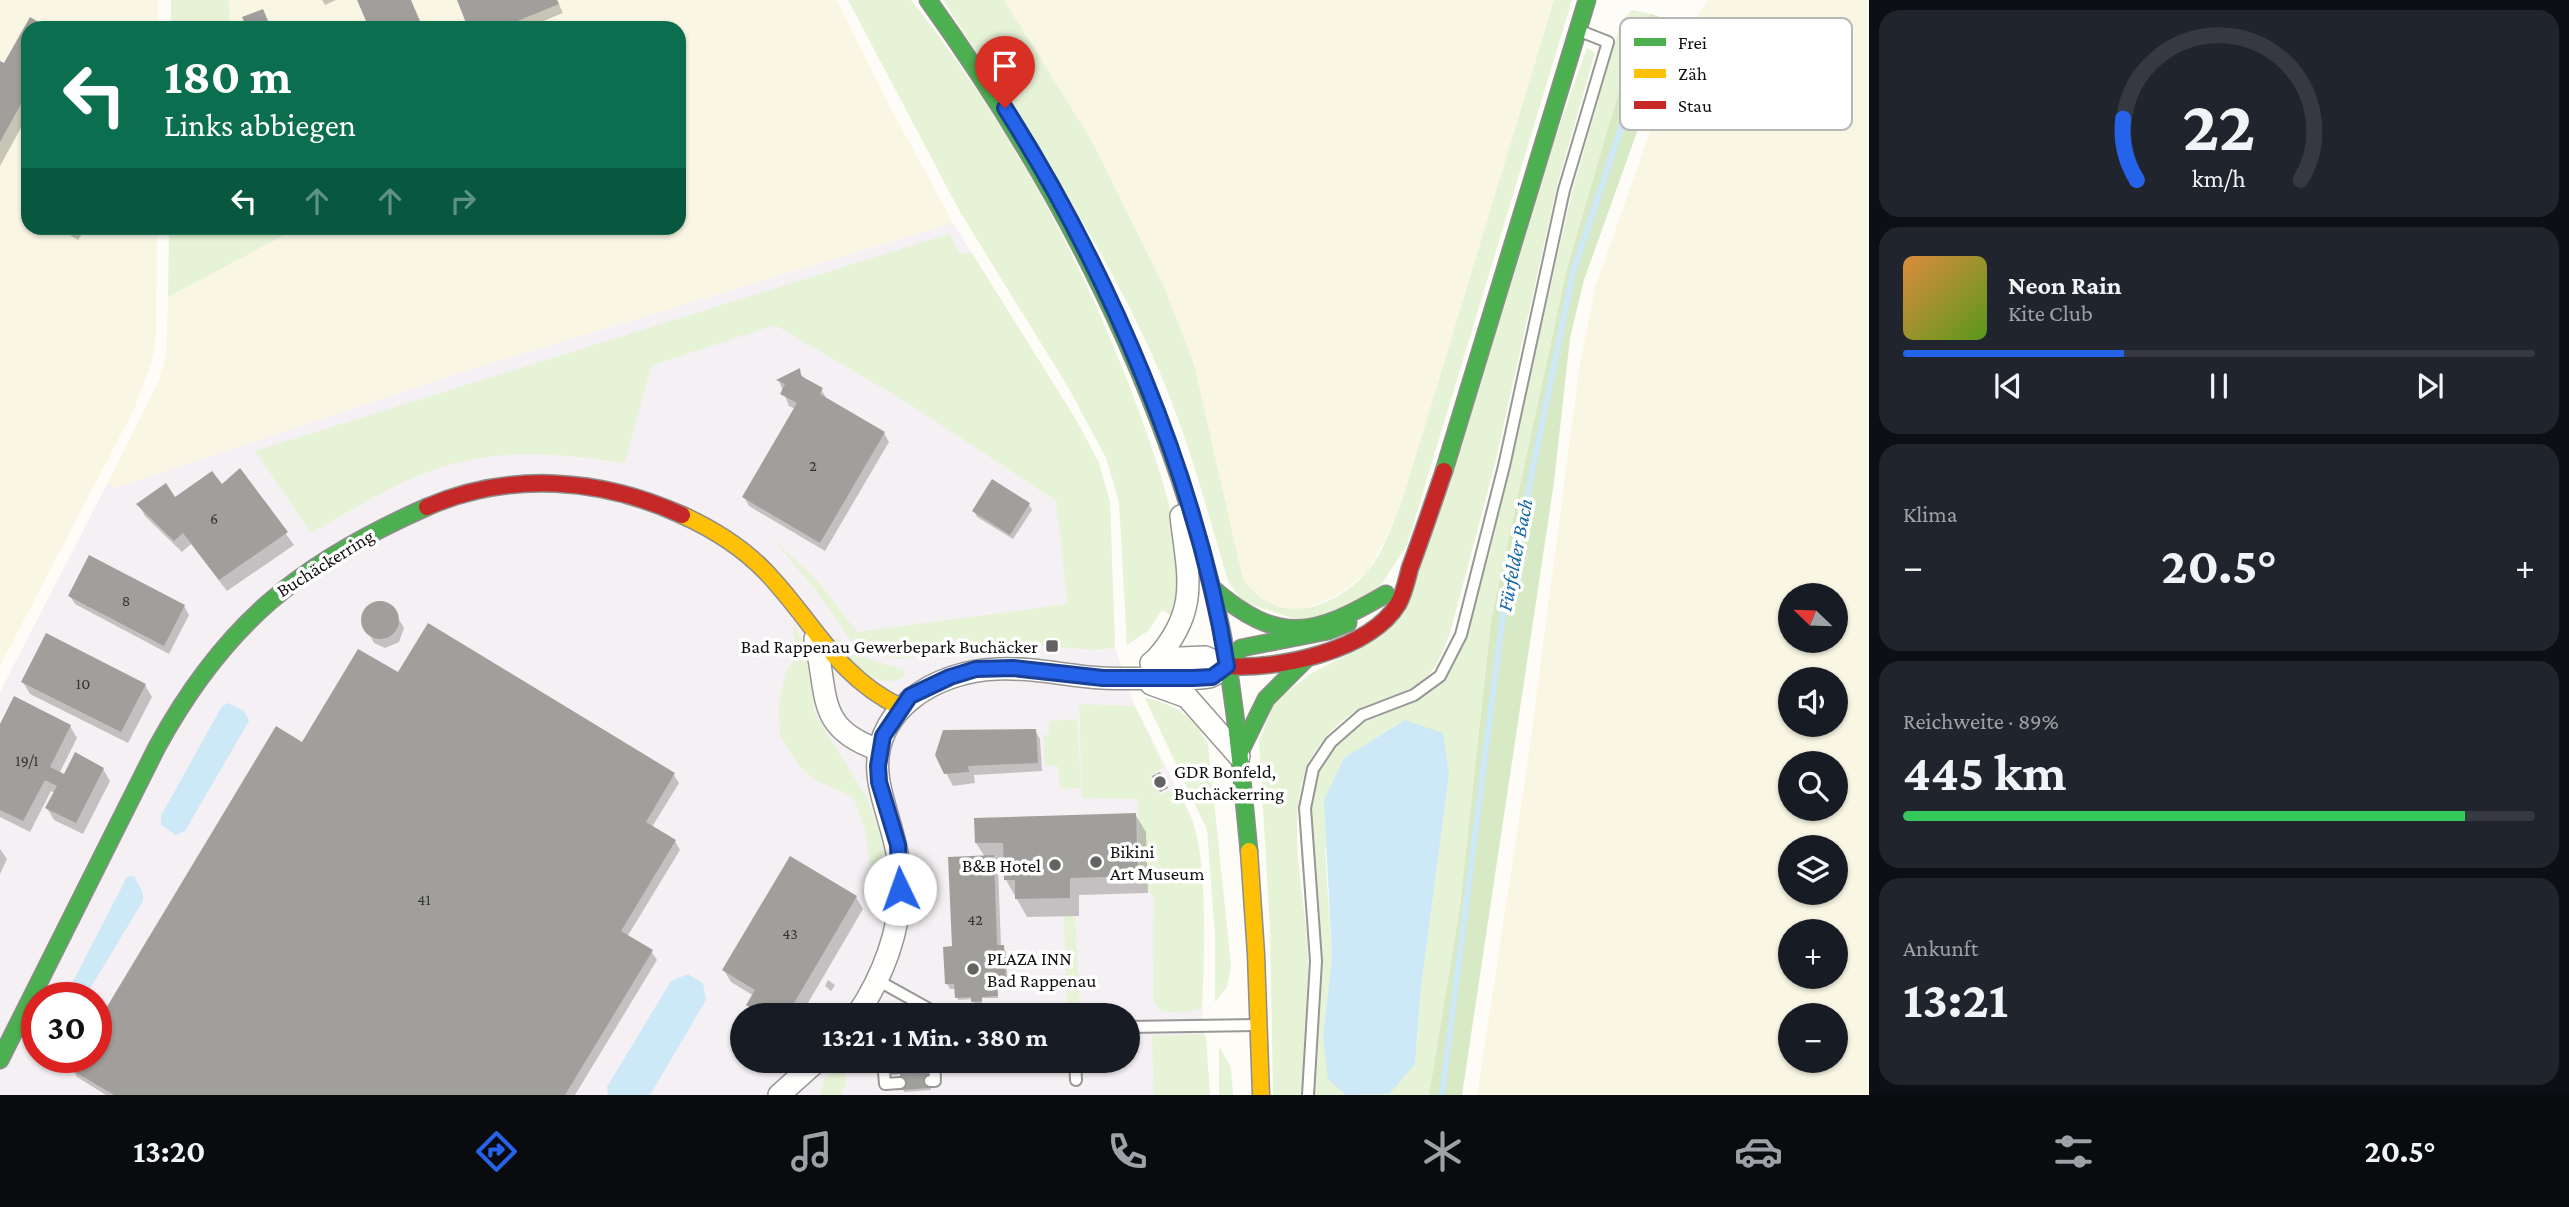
<!DOCTYPE html>
<html lang="de">
<head>
<meta charset="utf-8">
<style>
  :root { --surface:#171b24; --page:#20242c; --text:#f1f3f6; --muted:#9ea1a6; --line:#363941; --accent:#2563eb }
  body { margin:0; font-family:"Crimson Pro",serif; background:var(--page); color:var(--text); height:100vh; display:flex; flex-direction:column; font-size:26px; white-space:nowrap }
  * { box-sizing:border-box; margin:0 }
  p { font-size:23px; color:var(--muted) }
  .icon { flex:none; width:38px; height:38px; fill:none; stroke:currentColor; stroke-width:2; stroke-linecap:round; stroke-linejoin:round }
  .map { position:relative; flex:1; overflow:hidden }
  .panel { display:flex; flex-direction:column; gap:10px; padding:10px; background:#0d0f14; width:700px }
  .panel>* { flex:none }
  .banner { position:absolute; left:21px; top:21px; width:665px; height:214px; border-radius:21px; box-shadow:0 2px 5px #0004; background:#0b6e4f; color:#fff; overflow:hidden }
  .needle { width:46px; rotate:293deg }
  .tools { position:absolute; left:1778px; top:583px; display:grid; gap:14px }
  .tools a { display:grid; place-items:center; width:70px; height:70px; border-radius:50%; background:var(--surface); box-shadow:0 2px 5px #0004; font-size:35px }
  .speed { position:absolute; left:21px; top:982px; display:flex; gap:14px; font-size:35px; font-weight:700; text-align:center }
  .speed>* { display:grid; place-content:center; width:91px; height:91px; border-radius:50%; background:var(--surface); box-shadow:0 2px 5px #0004; line-height:1 }
  .speed .limit { border:10px solid #d22; background:#fff; color:#111 }
  .pin { position:absolute; display:grid; place-items:center; width:60px; height:60px; color:#fff; margin:-72px -30px; border-radius:50% 50% 50% 0; rotate:-45deg; box-shadow:0 0 7px #0007 }
  .pin .icon { rotate:45deg }
  .me { position:absolute; width:77px; margin:-38px; rotate:357deg; stroke-linejoin:round; filter:drop-shadow(0 0 5px #0008) }
  .turn { display:flex; align-items:center; gap:24px; height:147px; padding:0 28px; font-size:32px }
  .turn .icon { width:91px; height:91px; stroke-width:2.5 }
  .turn b { display:block; font-size:49px; line-height:60px }
  .lanes { display:flex; align-items:center; height:66px; padding:0 28px; background:#0003; justify-content:center; gap:35px; direction:ltr }
  .lanes .off { opacity:.35 }
  .big { font-size:52px; font-weight:700; line-height:1.1 }
  .panel .widget { flex:1; display:flex; flex-direction:column; justify-content:center; gap:10px; min-width:0; padding:0 24px; border-radius:21px; background:var(--page) }
  .panel .dial { align-items:center; gap:0 }
  .dial svg { height:182px; overflow:visible; fill:none; stroke:var(--line); stroke-width:7; stroke-linecap:round; text-anchor:middle }
  .dial text { fill:var(--text); stroke:none }
  .song { display:flex; align-items:center; gap:21px }
  .cover { width:84px; height:84px; border-radius:10px; background:linear-gradient(135deg,hsl(30 70% 55%),hsl(90 70% 35%)) }
  .played { height:7px; border-radius:4px; background:linear-gradient(90deg,var(--accent) 35%,var(--line) 35%) }
  .keys { display:flex; justify-content:space-around; direction:ltr }
  .heat { display:flex; justify-content:space-between; align-items:center; font-size:38px; direction:ltr }
  .charge { height:10px; border-radius:5px; background:linear-gradient(90deg,#34c759 89%,var(--line) 0) }
  .trip { position:absolute; left:730px; top:1003px; width:410px; height:70px; border-radius:35px; background:var(--surface); box-shadow:0 2px 5px #0004; font-weight:700; line-height:70px; text-align:center }
  .menu { display:flex; height:112px; justify-content:space-around; align-items:center; background:#090b0e; color:var(--muted) }
  .menu .icon { width:49px; height:49px }
  .menu .selected { color:var(--accent) }
  .menu b { font-size:32px; color:var(--text) }
  main { display:flex; flex:1; min-height:0 }
  .map>svg:first-child { display:block }
  .industrial { fill:#f5f0f3; fill-rule:evenodd }
  .farmland { fill:#f9f7e4; fill-rule:evenodd }
  .green { fill:#e7f3d7; fill-rule:evenodd }
  .forest { fill:#d8eac5 }
  .water { fill:#cde8f7 }
  .shadow { fill:#0003 }
  .lines { fill:none; stroke-linecap:round; stroke-linejoin:round }
  .stream { stroke:#cde8f7; stroke-width:6 }
  .building { fill:#a19f9c }
  .lane-casing { stroke:#979795; stroke-width:14 }
  .street-casing { stroke:#979795; stroke-width:24 }
  .fast-casing { stroke:#8e8d8b; stroke-width:19 }
  .slow-casing { stroke:#8e8d8b; stroke-width:19 }
  .jam-casing { stroke:#8e8d8b; stroke-width:19 }
  .lane { stroke:#fffffe; stroke-width:10 }
  .street { stroke:#fffffe; stroke-width:21 }
  .fast { stroke:#4caf50; stroke-width:16 }
  .slow { stroke:#ffc107; stroke-width:16 }
  .jam { stroke:#c62828; stroke-width:16 }
  .route-casing { stroke:#184099; stroke-width:18 }
  .route { stroke:#2563eb; stroke-width:12 }
  .poi-dot { fill:#646362; stroke:#fff; stroke-width:2.5 }
  .labels { text-anchor:middle; dominant-baseline:central; stroke-width:7; stroke-linejoin:round; paint-order:stroke }
  .number-label { font-size:16px; fill:#353434 }
  .street-label { font-size:19px; fill:#111; stroke:#fff }
  .poi-label { font-size:19px; fill:#111; stroke:#fff; text-anchor:start }
  .water-label { font-size:21px; font-style:italic; fill:#1768a6; stroke:#fff }
  .key { fill:#fff; stroke:#b8b8b8; stroke-width:2 }
  .key-label { font-size:19px; fill:#111 }
</style>
</head>
<body>
<main>
<div class="map">
<svg width="1869" height="1095" viewBox="0 0 1869 1095">
  <rect width="100%" height="100%" fill="#fdfcf7"/>
  <path class="industrial" d="M953,223L1075,418L1099,463L1110,502L1115,648L1135,706L1193,820L1199,847L1204,946L1202,1008L1210,1095H0V692L108,482L115,488L461,372ZM37,998H96V1057H37ZM742,1015H1127V1060H742Z"/>
  <path class="farmland" d="M0,0H158V28H28V228H157L156,329L154,355L134,409L0,666Z
    M229,0H837L889,105L953,223L461,372L115,488L108,482L159,380L166,355L168,297L283,236L290,228H679V28H230Z
    M1004,0H1554L1402,501L1386,538L1367,573L1337,595L1306,608L1286,610L1266,604L1253,593L1243,579L1194,364L1165,289L1092,141Z
    M1708,0H1869V1095H1477L1527,767L1579,370L1595,288L1682,41ZM1836,595V640H1790V595ZM1790,679H1836V724H1790ZM1790,763H1836V808H1790ZM1836,847V892H1790V847ZM1836,931V976H1790V931ZM1790,1015H1836V1060H1790Z"/>
  <path class="green" d="M171,0H229L230,28H171Z
    M848,0H911C1013,128 1092,277 1146,431C1165,485 1190,561 1174,617L1162,610L1148,631L1127,645L1119,502L1106,458L1068,387L960,212Z
    M943,0H1004L1092,141L1165,289L1194,364L1243,579C1275,627 1331,611 1366,573C1383,555 1392,524 1402,501L1554,0H1572L1407,545L1379,588L1308,623L1243,602L1228,581C1209,517 1192,452 1167,390C1111,251 1022,126 943,0Z
    M1632,10L1651,14L1637,29L1567,268L1491,620L1460,906L1429,1095H1313L1322,961L1311,809L1319,772L1329,754L1345,736L1365,722L1418,700L1432,689L1444,677L1464,637L1490,552L1572,192L1621,21ZM1449,775L1421,988L1415,1064L1323,1036L1332,958L1325,848Z
    M1587,48L1595,53L1557,186L1495,464L1450,633C1444,648 1439,664 1428,675C1408,696 1379,697 1356,711C1343,719 1330,731 1321,743C1276,801 1308,894 1308,962C1308,1006 1304,1051 1302,1095H1273L1270,928L1259,741L1275,701L1310,674L1377,639Z
    M169,228H290L283,236L168,297Z
    M949,234L960,253H972L1075,418L1099,463L1110,502L1115,648L1092,650L1006,642L901,659L884,657L852,642L822,598L773,539L816,579L857,632L1068,604L1056,501L908,403L775,325L651,366L625,463C566,454 504,448 445,466C398,480 354,509 311,533L255,451Z
    M793,620L812,664L814,712L867,798L881,838L888,884H873L865,829L853,797L813,779L799,766L780,736L779,702L786,673L795,657Z
    M833,635L863,657L904,670L905,676C874,696 848,655 833,635Z
    M1145,698C1176,704 1194,717 1208,744L1231,965L1227,987L1215,1002V936L1207,830Z
    M1079,704L1135,706L1164,767L1151,775L1160,795L1176,789C1181,799 1187,808 1191,818C1209,861 1204,960 1202,1008L1183,1013L1161,1011L1153,1001L1154,897L1140,882L1138,799L1082,798Z
    M1077,719L1081,788L1060,789L1058,766H1045L1043,735H1049V721Z
    M1075,915L1080,1015H1053L1052,1012L1067,1011L1064,916Z
    M1201,1034L1206,1036L1210,1095H1154L1152,1036Z
    M1219,1046L1231,1067L1233,1095H1219Z
    M844,1060L873,1061L867,1069L845,1070L846,1087L842,1088V1095H821L824,1079Z"/>
  <path class="forest" d="M1651,14L1663,18L1671,26V37L1584,280L1570,338L1554,482L1462,1095H1429L1460,906L1491,620L1567,268L1637,29Z"/>
  <path class="water" d="M228,703L244,711L249,721L185,831L176,835L161,825V816L222,706Z
    M1405,720L1443,733L1449,775L1421,988L1415,1064L1389,1094L1346,1095L1328,1079L1323,1036L1332,958L1324,800L1344,758Z
    M134,876L143,893V901L85,997H65L127,877Z
    M688,974L703,983L706,1000L650,1095H608L607,1087L671,981Z"/>
  <path class="shadow" d="M322,0H336L325,5Z
    M458,0H557L563,13L526,28H470Z
    M30,19L46,28H28V115L0,166V63L5,66Z
    M28,194V209L23,203Z
    M58,228H86L78,240Z
    M799,371L805,380L821,389L828,401L884,433L889,442L825,551L749,506L744,497L795,409L789,406L779,381Z
    M240,471L294,545L227,591L191,544L182,552L145,516L139,505L175,499L222,486Z
    M1029,504L1032,510L1013,539L977,517L974,511Z
    M70,596L184,606L189,615L169,654L75,604Z
    M377,602L391,606L404,628L399,642L385,648L374,643L362,621L366,609Z
    M23,682L145,685L152,697L128,743L30,694Z
    M70,726L77,738L59,774L65,777L103,769L110,781L83,834L54,820L47,808L55,793L51,791L30,832L0,817V728Z
    M1035,730L1040,739L1042,771L974,775L975,783L953,786L946,773Z
    M303,745L673,774L679,783L652,827L675,841L680,850L627,937L651,951L657,960L575,1095H106L77,1077L72,1069L79,1057H96Z
    M1135,814L1146,832L1148,893L1079,895V916L1027,917L1006,880L1005,860H995L998,866L1001,946L1006,952L1008,987H997L998,998H982V1003L974,1004L973,999L958,1000L956,989H950L947,984L954,948L985,857L976,843Z
    M0,849L7,859L0,874Z
    M856,897L863,909L801,1015H754L749,1005L754,996L731,982L724,970Z
    M828,980L835,985L831,991L825,986Z
    M929,1060L931,1090L904,1092L903,1089Z
    M1073,1060L1074,1067L1056,1066Z"/>
  <g class="lines">
    <path class="stream" d="M1442,1095L1503,614L1573,272L1654,29"/>
  </g>
  <path class="building" d="M357,0H411L423,28H369Z
    M457,0H557L559,4L500,28H468Z
    M263,9L271,28H247L242,17Z
    M30,17L49,28H28V91L0,142V61L4,63Z
    M800,368L801,376L823,388L820,394L885,432L820,543L742,497L797,403L780,394L785,384L776,380Z
    M240,468L288,532L219,580L183,533L174,541L136,504L166,483L175,497L212,471L222,484Z
    M992,479L1030,503L1010,535L972,511Z
    M89,555L185,605L164,646L68,596Z
    M361 620a19 19 0 1 1 38 0a19 19 0 1 1-38 0Z
    M428,623L675,773L646,822L676,840L621,931L653,950L565,1095H114L70,1069L77,1057H96V1025L276,726L302,742L358,649L398,672Z
    M46,633L146,684L121,732L21,682Z
    M14,696L71,725L50,767L64,774L75,752L104,768L76,823L45,808L57,786L45,780L23,821L0,810V724Z
    M1036,729L1038,763L968,766L969,772L944,774L935,755L943,730Z
    M1160,772L1168,788L1160,792L1152,776Z
    M1136,813L1138,876L1070,878V898L1015,899V880H1004L1003,843H975L974,818Z
    M994,855L997,945H1004L1006,982H997L998,996L982,997V1001L971,1002V997L955,998L954,984H945L943,947L952,946L948,857Z
    M790,856L857,896L787,1015H763L746,1005L755,990L722,970Z
    M899,1060H929L930,1088L901,1090Z
    M1054,1060H1073L1074,1065L1054,1067Z"/>
  <g class="lines">
    <g class="lane-casing">
      <path id="lane" d="M877,980L940,1015
        M863,1007L875,1015
        M1127,1027L1257,1025
        M883,1060L885,1084L900,1083
        M1075,1060L1076,1080
        M884,1068L900,1067
        M930,1081H935L934,1060
        M1308,1095L1316,961L1305,808L1313,769L1331,742L1362,715L1414,695L1440,676L1461,635L1504,466L1564,190L1608,42L1580,31"/>
    </g>
    <g class="street-casing">
      <path id="street" d="M815,639C829,696 815,728 879,750
        M1156,659C1200,610 1188,576 1181,516
        M1151,663L1156,659L1205,657L1227,666
        M1151,684L1187,697L1239,756
        M857,1015C882,978 901,930 900,885C900,844 886,819 879,782C867,711 936,671 997,669C1033,667 1067,676 1102,678C1122,679 1142,678 1161,678C1176,678 1194,680 1209,677C1215,675 1221,670 1227,666
        M779,1095L818,1060"/>
    </g>
    <g class="fast-casing">
      <path id="fast" d="M928,0C1061,186 1164,386 1217,609C1235,688 1241,771 1249,851
        M1444,471L1587,0
        M1212,588C1279,646 1314,636 1386,594
        M1227,666L1241,648L1328,631L1348,623
        M1240,752L1266,699L1307,658
        M0,1060L157,747C224,624 300,563 427,507"/>
    </g>
    <g class="slow-casing">
      <path id="slow" d="M682,515C713,529 743,548 766,572C814,622 835,675 900,707
        M1249,851L1256,954L1261,1095"/>
    </g>
    <g class="jam-casing">
      <path id="jam" d="M427,507C510,471 601,478 682,515
        M1227,666C1277,670 1369,651 1398,604C1404,594 1407,579 1410,568C1422,536 1433,503 1444,471"/>
    </g>
    <use href="#lane" class="lane"/>
    <use href="#street" class="street"/>
    <use href="#fast" class="fast"/>
    <use href="#slow" class="slow"/>
    <use href="#jam" class="jam"/>
  </g>
  <g class="lines">
    <g class="route-casing">
      <path id="route" d="M900,889L898,845L879,782L878,766L883,736L910,696L950,677L976,669L1013,668L1103,678H1193L1212,677L1227,666C1197,476 1108,270 1005,108"/>
    </g>
    <use href="#route" class="route"/>
  </g>
  <g class="poi-dot">
    <rect x="1045" y="639" width="14" height="14" rx="3.5"/>
    <circle cx="1160" cy="782" r="7"/>
    <circle cx="1096" cy="862" r="7"/>
    <circle cx="1055" cy="865" r="7"/>
    <circle cx="973" cy="969" r="7"/>
  </g>
  <g class="labels">
    <g class="number-label">
      <text x="813" y="465">2</text>
      <text x="214" y="518">6</text>
      <text x="126" y="600">8</text>
      <text x="83" y="683">10</text>
      <text x="27" y="760">19/1</text>
      <text x="424" y="899">41</text>
      <text x="975" y="919">42</text>
      <text x="790" y="933">43</text>
    </g>
    <g class="street-label">
      <text transform="translate(325 563) rotate(-32)">Buchäckerring</text>
    </g>
    <g class="poi-label">
      <text x="1038" y="646" text-anchor="end">Bad Rappenau Gewerbepark Buchäcker</text>
      <text x="1174" y="771">GDR Bonfeld,<tspan x="1174" dy="22">Buchäckerring</tspan></text>
      <text x="1110" y="851">Bikini<tspan x="1110" dy="22">Art Museum</tspan></text>
      <text x="1041" y="865" text-anchor="end">B&amp;B Hotel</text>
      <text x="987" y="958">PLAZA INN<tspan x="987" dy="22">Bad Rappenau</tspan></text>
    </g>
    <g class="water-label">
      <text transform="translate(1515 555) rotate(-79)">Fürfelder Bach</text>
    </g>
  </g>
  <rect x="1620" y="18" width="232" height="112" rx="10" class="key"/>
  <rect x="1634" y="38" width="32" height="8" fill="#4caf50"/>
  <rect x="1634" y="69" width="32" height="9" fill="#ffc107"/>
  <rect x="1634" y="101" width="32" height="8" fill="#c62828"/>
  <g class="key-label">
    <text x="1678" y="49">Frei</text>
    <text x="1678" y="80">Zäh</text>
    <text x="1678" y="112">Stau</text>
  </g>
</svg>
<div class="tools">
<a><svg class="needle" viewBox="-14 -14 28 28"><path d="M0-13l5 13h-10z" fill="#e53935"/><path d="M0 13l5-13h-10z" fill="#9ea1a6"/></svg></a>
<a><svg class="icon" aria-label="sound" viewBox="0 0 24 24"><path d="M4 9h4l5-4v14l-5-4H4zM17 9q2 3 0 6"/></svg></a>
<a><svg class="icon" aria-label="search" viewBox="0 0 24 24"><circle cx="10" cy="10" r="6"/><path d="M15 15l6 6"/></svg></a>
<a><svg class="icon" aria-label="layers" viewBox="0 0 24 24"><path d="M12 4l9 5-9 5-9-5zM3 14l9 5 9-5"/></svg></a>
<a>+</a>
<a>−</a>
</div>
<div class="speed"><div class="limit">30</div></div>
<div class="pin" style="left:1005px;top:108px;background:#d93025"><svg class="icon" aria-label="arrive" viewBox="0 0 24 24"><path d="M6 21V4h12l-3 4 3 4H6"/></svg></div>
<svg class="me" style="left:900px;top:889px" viewBox="-20 -20 40 40"><circle r="19" fill="#fff"/><path d="M0-13L10 11 0 6-10 11z" fill="#2563eb"/></svg>
<div class="trip">13:21 · 1 Min. · 380 m</div>
<div class="banner">
<div class="turn"><svg class="icon" aria-label="left" viewBox="0 0 24 24"><path d="M17 20v-9H6M10 6l-5 5 5 5"/></svg><div><b>180 m</b>Links abbiegen</div></div>
<div class="lanes"><svg class="icon" aria-label="left" viewBox="0 0 24 24"><path d="M17 20v-9H6M10 6l-5 5 5 5"/></svg><svg class="icon off" aria-label="ahead" viewBox="0 0 24 24"><path d="M12 20V5M6 11l6-6 6 6"/></svg><svg class="icon off" aria-label="ahead" viewBox="0 0 24 24"><path d="M12 20V5M6 11l6-6 6 6"/></svg><svg class="icon off" aria-label="right" viewBox="0 0 24 24"><path d="M7 20v-9h11M14 6l5 5-5 5"/></svg></div>
</div>
</div>
<section class="panel">
<div class="widget dial"><svg viewBox="0 0 100 80">
<path d="M14 69A42 42 0 1 1 86 69"/>
<path d="M14 69A42 42 0 0 1 8 42" stroke="#2563eb"/>
<text x="50" y="56" font-size="32" font-weight="700">22</text>
<text x="50" y="72" font-size="11">km/h</text>
</svg></div>
<div class="widget">
<div class="song"><i class="cover"></i><div><b>Neon Rain</b><p>Kite Club</p></div></div>
<div class="played"></div>
<div class="keys"><svg class="icon" aria-label="previous" viewBox="0 0 24 24"><path d="M18 5L8 12l10 7zM5 5v14"/></svg><svg class="icon" aria-label="pause" viewBox="0 0 24 24"><path d="M8 5v14M16 5v14"/></svg><svg class="icon" aria-label="next" viewBox="0 0 24 24"><path d="M6 5l10 7-10 7zM19 5v14"/></svg></div>
</div>
<div class="widget"><p>Klima</p>
<div class="heat"><a>−</a><b class="big">20.5°</b><a>+</a></div>
</div>
<div class="widget"><p>Reichweite · 89%</p><b class="big">445 km</b><div class="charge"></div></div>
<div class="widget"><p>Ankunft</p><b class="big">13:21</b></div>
</section>
</main>
<nav class="menu">
<b>13:20</b>
<svg class="icon selected" aria-label="directions" viewBox="0 0 24 24"><path d="M12 3l9 9-9 9-9-9zM9 14v-3h6M13 9l2 2-2 2"/></svg>
<svg class="icon" aria-label="music" viewBox="0 0 24 24"><path d="M9 18V5l10-2v13"/><circle cx="6" cy="18" r="3"/><circle cx="16" cy="16" r="3"/></svg>
<svg class="icon" aria-label="phone" viewBox="0 0 24 24"><path d="M5 4h4l2 5-3 2q2 4 5 5l2-3 5 2v4C11 20 4 13 5 4z"/></svg>
<svg class="icon" aria-label="climate" viewBox="0 0 24 24"><path d="M12 3v18M4 7l16 10M4 17L20 7"/></svg>
<svg class="icon" aria-label="car" viewBox="0 0 24 24"><path d="M5 17H2v-5l4-1 3-4h7l3 4 3 1v5h-3M9 17h6M6 11h13"/><circle cx="7" cy="17" r="2"/><circle cx="17" cy="17" r="2"/></svg>
<svg class="icon" aria-label="filters" viewBox="0 0 24 24"><path d="M4 7h16M4 17h16"/><circle cx="9" cy="7" r="2"/><circle cx="15" cy="17" r="2"/></svg>
<b>20.5°</b>
</nav>
</body>
</html>
